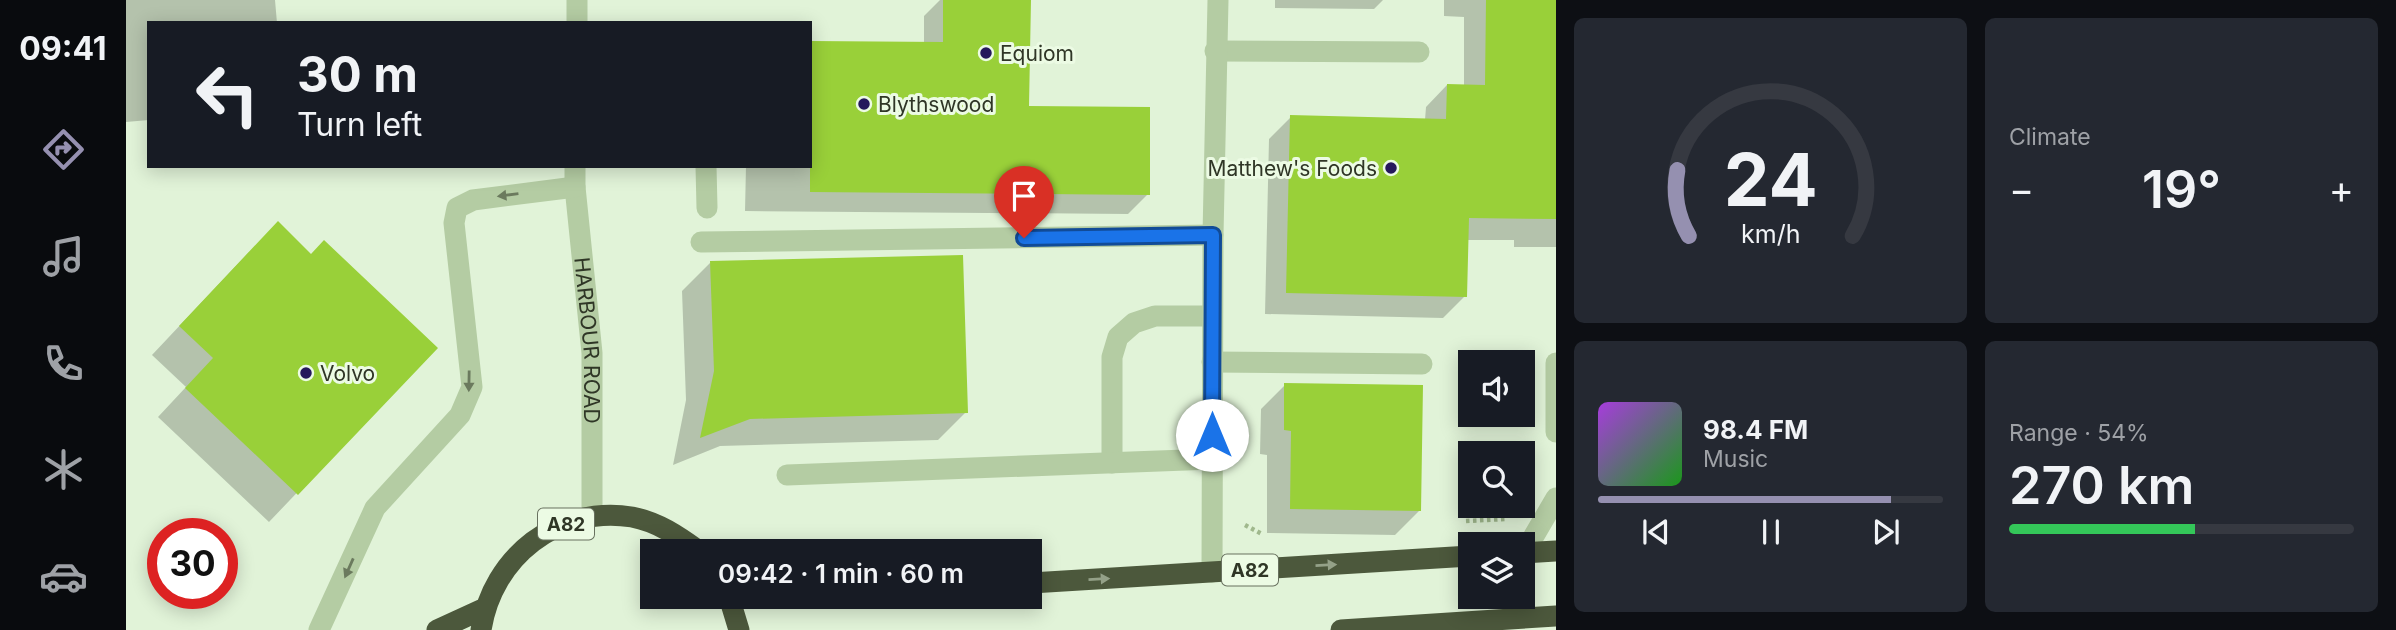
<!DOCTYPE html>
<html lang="en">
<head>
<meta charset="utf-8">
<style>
  :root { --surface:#171b24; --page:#242831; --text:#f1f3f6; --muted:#9ea1a6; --line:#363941; --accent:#9590b0 }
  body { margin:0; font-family:Inter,sans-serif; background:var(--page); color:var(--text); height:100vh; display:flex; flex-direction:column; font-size:26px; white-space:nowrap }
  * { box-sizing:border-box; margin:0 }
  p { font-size:23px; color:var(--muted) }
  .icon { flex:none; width:38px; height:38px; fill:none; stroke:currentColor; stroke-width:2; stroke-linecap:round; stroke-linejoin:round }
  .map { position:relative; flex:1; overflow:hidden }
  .details { display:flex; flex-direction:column; gap:18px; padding:18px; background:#0d0f14; width:840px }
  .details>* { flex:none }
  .top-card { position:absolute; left:21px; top:21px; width:665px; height:147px; border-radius:0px; box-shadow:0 4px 18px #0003; background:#171b24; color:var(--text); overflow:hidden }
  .buttons { position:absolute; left:1332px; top:350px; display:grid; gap:14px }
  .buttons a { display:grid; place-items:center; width:77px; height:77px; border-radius:0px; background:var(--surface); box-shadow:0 4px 18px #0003; font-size:35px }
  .speed { position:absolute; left:21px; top:518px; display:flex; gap:14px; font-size:35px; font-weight:700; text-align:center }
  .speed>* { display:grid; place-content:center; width:91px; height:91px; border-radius:50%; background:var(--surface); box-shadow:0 4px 18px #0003; line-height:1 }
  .speed .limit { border:10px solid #d22; background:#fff; color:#111 }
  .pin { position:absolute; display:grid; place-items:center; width:60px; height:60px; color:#fff; margin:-72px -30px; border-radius:50% 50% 50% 0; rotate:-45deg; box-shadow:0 0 7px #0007 }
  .pin .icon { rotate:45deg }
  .me { position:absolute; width:77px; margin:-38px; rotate:0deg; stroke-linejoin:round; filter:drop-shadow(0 0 5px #0008) }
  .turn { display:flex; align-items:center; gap:24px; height:147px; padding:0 35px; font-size:32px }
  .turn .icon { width:91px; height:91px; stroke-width:2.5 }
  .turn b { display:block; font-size:49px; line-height:60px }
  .big { font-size:52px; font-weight:600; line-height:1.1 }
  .details .tile { flex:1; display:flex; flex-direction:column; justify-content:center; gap:10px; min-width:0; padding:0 24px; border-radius:10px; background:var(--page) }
  .details .dial { align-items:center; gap:0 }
  .dial svg { height:182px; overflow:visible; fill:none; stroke:var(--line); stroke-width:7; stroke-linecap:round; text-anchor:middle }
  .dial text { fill:var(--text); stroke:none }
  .song { display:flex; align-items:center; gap:21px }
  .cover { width:84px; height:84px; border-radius:10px; background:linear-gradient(135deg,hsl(280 70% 55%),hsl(120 70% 35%)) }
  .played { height:7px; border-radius:4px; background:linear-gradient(90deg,var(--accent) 85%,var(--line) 85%) }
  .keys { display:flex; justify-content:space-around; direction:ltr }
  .heat { display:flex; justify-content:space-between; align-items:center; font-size:38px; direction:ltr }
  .charge { height:10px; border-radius:5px; background:linear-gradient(90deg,#34c759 54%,var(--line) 0) }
  .details .tiles { flex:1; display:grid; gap:18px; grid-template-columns:repeat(2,1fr) }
  .trip { position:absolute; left:514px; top:539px; width:402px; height:70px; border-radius:0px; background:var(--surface); box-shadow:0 4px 18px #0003; font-weight:600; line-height:70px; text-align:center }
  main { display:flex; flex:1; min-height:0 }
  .tab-bar { display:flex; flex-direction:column; width:126px; justify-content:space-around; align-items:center; background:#090b0e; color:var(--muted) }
  .tab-bar .icon { width:49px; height:49px }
  .tab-bar .active { color:var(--accent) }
  .tab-bar b { font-size:32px; color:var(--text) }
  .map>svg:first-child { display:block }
  .shadow { fill:#0003 }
  .building { fill:#99d039 }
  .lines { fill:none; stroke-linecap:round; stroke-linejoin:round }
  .path { stroke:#a0b88d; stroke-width:4.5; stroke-dasharray:3.5 3.5; stroke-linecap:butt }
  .minor { stroke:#b4cca3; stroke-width:21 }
  .highway { stroke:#4c583c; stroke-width:21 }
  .oneway { fill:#6b7a5e }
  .oneway2 { fill:#94a188 }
  .route-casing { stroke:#114b97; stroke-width:18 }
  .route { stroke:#1a73e8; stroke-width:12 }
  .poi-dot { fill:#25185b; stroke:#ecfbe4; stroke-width:2.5 }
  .labels { text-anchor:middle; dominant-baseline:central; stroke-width:6; stroke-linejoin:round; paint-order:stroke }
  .shield { fill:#ecfbe4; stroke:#68715f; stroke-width:2 }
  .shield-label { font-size:19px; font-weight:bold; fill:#2f3626 }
  .poi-label { font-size:21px; fill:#2f3626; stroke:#ecfbe4; text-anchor:start }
  .street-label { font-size:21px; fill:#2f3626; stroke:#ecfbe4 }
</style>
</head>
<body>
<main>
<nav class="tab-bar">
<b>09:41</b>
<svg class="icon active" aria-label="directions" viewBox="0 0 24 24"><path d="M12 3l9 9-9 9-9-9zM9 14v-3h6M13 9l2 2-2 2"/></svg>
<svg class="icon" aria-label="music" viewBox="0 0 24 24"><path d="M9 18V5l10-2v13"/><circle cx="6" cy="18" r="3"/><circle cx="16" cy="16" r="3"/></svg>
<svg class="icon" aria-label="phone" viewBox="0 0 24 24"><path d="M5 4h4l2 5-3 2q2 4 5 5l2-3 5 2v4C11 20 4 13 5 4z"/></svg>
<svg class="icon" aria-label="climate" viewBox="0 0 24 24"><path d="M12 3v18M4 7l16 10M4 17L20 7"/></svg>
<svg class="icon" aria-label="car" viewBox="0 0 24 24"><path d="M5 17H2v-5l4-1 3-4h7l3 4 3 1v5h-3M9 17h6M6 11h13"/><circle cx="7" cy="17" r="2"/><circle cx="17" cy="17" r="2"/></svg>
</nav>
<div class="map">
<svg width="1430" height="630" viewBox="0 0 1430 630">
  <rect width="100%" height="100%" fill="#e1f3d8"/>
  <path class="shadow" d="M0,0H149L151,23H23V120L0,122Z
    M814,0H903L902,108L1022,194L1002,214L619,211L620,166H684L798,44V16Z
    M1149,0H1257L1248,9L1149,8Z
    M1318,0H1430V247H1388V240H1341L1339,296L1317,318L1139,314L1143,139L1165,117L1299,120L1300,107L1321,85L1338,86V17L1318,16Z
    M123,252L185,256L309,348L143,522L32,417L60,387L26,355Z
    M584,263L840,412L812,440L594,446L547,465L560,400L556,291Z
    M1159,385L1294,510L1269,535L1141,533V455L1134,454L1135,409Z"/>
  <path class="building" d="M817,0H905L903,106L1024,107V195L684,192V41L817,42Z
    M1360,0H1430V219L1343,218L1341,297L1160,293L1164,115L1320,119L1321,84L1359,85Z
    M152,221L185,254L198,240L312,348L172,495L59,388L87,358L53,326Z
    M837,255L842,413L624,419L574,438L588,371L584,261Z
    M1158,383L1297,385L1295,511L1164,509L1165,431L1158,430Z"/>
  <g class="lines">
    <path class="path" d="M1340,521L1380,519
      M1119,525L1136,534
      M825,551L908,547"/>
    <g class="minor">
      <path d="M451,23V0"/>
      <path d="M1089,51L1293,52"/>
      <path id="s1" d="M449,166V187L466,353V516"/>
      <path d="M580,166L581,208"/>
      <path d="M575,242L1087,235"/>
      <path d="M1086,362L1296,364"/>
      <path d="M1430,363V432"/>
      <path d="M986,463V357L992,337L1008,323L1029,316H1086"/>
      <path d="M661,475L1086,459"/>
      <path d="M1398,553L1430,498"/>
      <path d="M1086,572L1087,235L1092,0"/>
      <path d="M193,630L249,508L334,415L346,387L328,223L331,208L347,200L449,187"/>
    </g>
    <path class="highway" d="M1396,553L1430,551
      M905,583L1344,556
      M603,597L613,630
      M311,630L359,608
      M355,630C366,557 432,505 506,517C532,522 552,536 573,551
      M1215,630L1430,616"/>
  </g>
  <defs><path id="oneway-solid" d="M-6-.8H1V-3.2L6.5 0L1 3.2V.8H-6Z" transform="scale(1.75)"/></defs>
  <g class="oneway">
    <use href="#oneway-solid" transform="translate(382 195) rotate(173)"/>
    <use href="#oneway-solid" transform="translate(343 381) rotate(91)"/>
    <use href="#oneway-solid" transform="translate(223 568) rotate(114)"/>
  </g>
  <g class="oneway2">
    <use href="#oneway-solid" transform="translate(1200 565) rotate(-3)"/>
    <use href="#oneway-solid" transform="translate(973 579) rotate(-3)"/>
  </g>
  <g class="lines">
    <g class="route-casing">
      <path id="route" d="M898,238L1087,235L1086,435"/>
    </g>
    <use href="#route" class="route"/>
  </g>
  <g class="poi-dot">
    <circle cx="860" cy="53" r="7"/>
    <circle cx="738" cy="104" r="7"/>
    <circle cx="1265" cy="168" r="7"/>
    <circle cx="180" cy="373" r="7"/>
  </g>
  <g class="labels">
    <g class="shield">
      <rect x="412" y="508.5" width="56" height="31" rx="5"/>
      <rect x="1096" y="554.5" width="56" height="31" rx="5"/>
    </g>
    <g class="shield-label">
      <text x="440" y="524">A82</text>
      <text x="1124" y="570">A82</text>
    </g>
    <g class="poi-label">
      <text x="874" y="53">Equiom</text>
      <text x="752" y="104">Blythswood</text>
      <text x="1251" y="168" text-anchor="end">Matthew's Foods</text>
      <text x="194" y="373">Volvo</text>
    </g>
    <g class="street-label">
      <text stroke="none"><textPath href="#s1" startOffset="175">HARBOUR ROAD</textPath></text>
    </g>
  </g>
</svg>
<div class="buttons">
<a><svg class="icon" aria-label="sound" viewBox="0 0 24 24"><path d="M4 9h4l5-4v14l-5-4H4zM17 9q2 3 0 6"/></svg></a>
<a><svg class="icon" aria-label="search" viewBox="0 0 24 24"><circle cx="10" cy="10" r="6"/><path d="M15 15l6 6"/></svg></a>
<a><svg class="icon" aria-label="layers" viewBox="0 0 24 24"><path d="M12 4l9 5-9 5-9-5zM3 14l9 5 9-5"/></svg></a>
</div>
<div class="speed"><div class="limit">30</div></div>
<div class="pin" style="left:898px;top:238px;background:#d93025"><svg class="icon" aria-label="arrive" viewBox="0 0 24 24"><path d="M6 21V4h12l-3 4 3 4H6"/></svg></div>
<svg class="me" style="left:1086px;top:435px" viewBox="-20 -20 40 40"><circle r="19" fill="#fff"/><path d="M0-13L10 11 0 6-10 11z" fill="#1a73e8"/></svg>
<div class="trip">09:42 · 1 min · 60 m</div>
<div class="top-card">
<div class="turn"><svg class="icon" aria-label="left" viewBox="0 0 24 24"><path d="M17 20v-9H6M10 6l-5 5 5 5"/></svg><div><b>30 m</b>Turn left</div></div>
</div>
</div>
<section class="details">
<div class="tiles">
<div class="tile dial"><svg viewBox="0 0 100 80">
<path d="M14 69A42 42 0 1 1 86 69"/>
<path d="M14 69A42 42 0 0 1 9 40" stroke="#9590b0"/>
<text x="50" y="56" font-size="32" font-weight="700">24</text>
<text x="50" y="72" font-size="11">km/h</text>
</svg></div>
<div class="tile"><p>Climate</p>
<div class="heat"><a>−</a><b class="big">19°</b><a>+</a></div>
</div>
<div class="tile">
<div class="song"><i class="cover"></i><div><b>98.4 FM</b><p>Music</p></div></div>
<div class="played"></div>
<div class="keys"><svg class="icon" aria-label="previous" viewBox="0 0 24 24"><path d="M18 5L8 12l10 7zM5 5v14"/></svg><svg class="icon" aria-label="pause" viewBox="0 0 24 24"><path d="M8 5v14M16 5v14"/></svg><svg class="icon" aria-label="next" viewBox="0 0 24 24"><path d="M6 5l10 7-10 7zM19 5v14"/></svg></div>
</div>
<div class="tile"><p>Range · 54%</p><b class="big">270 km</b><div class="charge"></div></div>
</div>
</section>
</main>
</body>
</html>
